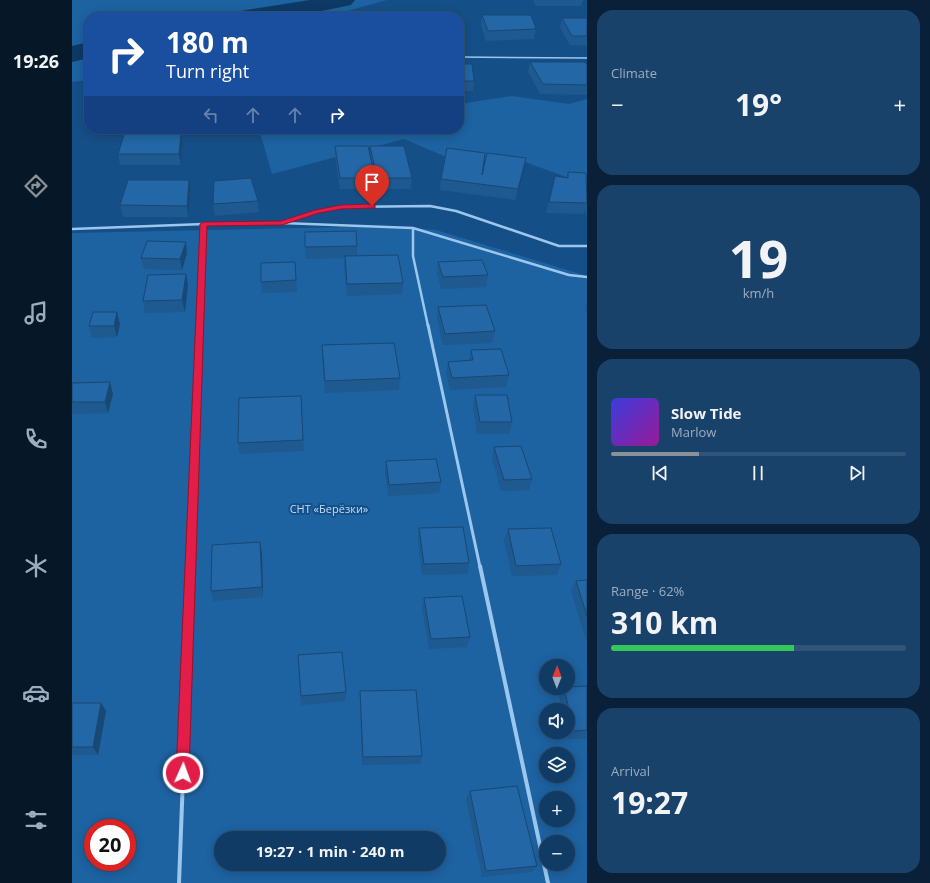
<!DOCTYPE html>
<html lang="en">
<head>
<meta charset="utf-8">
<style>
  :root { --surface:#103b65; --page:#19426b; --text:#f1f3f6; --muted:#9cadbf; --line:#305579; --accent:#8c9099 }
  body { margin:0; font-family:"Open Sans",sans-serif; background:var(--page); color:var(--text); height:100vh; display:flex; flex-direction:column; font-size:15px; white-space:nowrap }
  * { box-sizing:border-box; margin:0 }
  p { font-size:13px; color:var(--muted) }
  .icon { flex:none; width:22px; height:22px; fill:none; stroke:currentColor; stroke-width:2; stroke-linecap:round; stroke-linejoin:round }
  .map { position:relative; flex:1; overflow:hidden }
  .panel { display:flex; flex-direction:column; gap:10px; padding:10px; background:#092038; width:343px }
  .panel>* { flex:none }
  .guide { position:absolute; left:12px; top:12px; width:380px; height:122px; border-radius:16px; box-shadow:0 2px 10px #0003,0 0 0 1px var(--line); background:#1a4fa0; color:#fff; overflow:hidden }
  .needle { width:26px; rotate:1deg }
  .controls { position:absolute; left:467px; top:659px; display:grid; gap:8px }
  .controls a { display:grid; place-items:center; width:36px; height:36px; border-radius:50%; background:var(--surface); box-shadow:0 2px 10px #0003,0 0 0 1px var(--line); font-size:20px }
  .speed { position:absolute; left:12px; top:819px; display:flex; gap:8px; font-size:20px; font-weight:700; text-align:center }
  .speed>* { display:grid; place-content:center; width:52px; height:52px; border-radius:50%; background:var(--surface); box-shadow:0 2px 10px #0003,0 0 0 1px var(--line); line-height:1 }
  .speed .limit { border:6px solid #d22; background:#fff; color:#111 }
  .pin { position:absolute; display:grid; place-items:center; width:34px; height:34px; color:#fff; margin:-41px -17px; border-radius:50% 50% 50% 0; rotate:-45deg; box-shadow:0 0 4px #0007 }
  .pin .icon { rotate:45deg }
  .me { position:absolute; width:44px; margin:-22px; rotate:2deg; stroke-linejoin:round; filter:drop-shadow(0 0 3px #0008) }
  .turn { display:flex; align-items:center; gap:14px; height:84px; padding:0 16px; font-size:18px }
  .turn .icon { width:52px; height:52px; stroke-width:2.5 }
  .turn b { display:block; font-size:28px; line-height:34px }
  .lanes { display:flex; align-items:center; height:38px; padding:0 16px; background:#0003; justify-content:center; gap:20px; direction:ltr }
  .lanes .off { opacity:.35 }
  .big { font-size:30px; font-weight:700; line-height:1.1 }
  .panel .card { flex:1; display:flex; flex-direction:column; justify-content:center; gap:6px; min-width:0; padding:0 14px; border-radius:16px; background:var(--page) }
  .panel .dial { align-items:center; gap:0 }
  .dial b { font-size:52px; line-height:1 }
  .song { display:flex; align-items:center; gap:12px }
  .cover { width:48px; height:48px; border-radius:6px; background:linear-gradient(135deg,hsl(240 70% 55%),hsl(300 70% 35%)) }
  .played { height:4px; border-radius:2px; background:linear-gradient(90deg,var(--accent) 30%,var(--line) 30%) }
  .keys { display:flex; justify-content:space-around; direction:ltr }
  .heat { display:flex; justify-content:space-between; align-items:center; font-size:22px; direction:ltr }
  .charge { height:6px; border-radius:3px; background:linear-gradient(90deg,#34c759 62%,var(--line) 0) }
  .trip { position:absolute; left:142px; top:831px; width:232px; height:40px; border-radius:20px; background:var(--surface); box-shadow:0 2px 10px #0003,0 0 0 1px var(--line); font-weight:700; line-height:40px; text-align:center }
  main { display:flex; flex:1; min-height:0 }
  .menu { display:flex; flex-direction:column; width:72px; justify-content:space-around; align-items:center; background:#061828; color:var(--muted) }
  .menu .icon { width:28px; height:28px }
  .menu .selected { color:var(--accent) }
  .menu b { font-size:18px; color:var(--text) }
  .map>svg:first-child { display:block }
  .green { fill:#1d62a1; fill-rule:evenodd }
  .lines { fill:none; stroke-linecap:round; stroke-linejoin:round }
  .river { fill:#0d3964; fill-rule:evenodd }
  .service-far3 { stroke:#9bc7ee; stroke-width:1.5 }
  .service-far2 { stroke:#9bc7ee; stroke-width:2.5 }
  .service-far1 { stroke:#9bc7ee; stroke-width:3 }
  .service { stroke:#9bc7ee; stroke-width:4 }
  .wall { fill:#1e598f }
  .shaded-wall { fill:#184874 }
  .building { fill:#2367a6; stroke:#184874 }
  .route { fill:#e11d48; stroke:#92132f }
  .labels { text-anchor:middle; dominant-baseline:central; stroke-width:4; stroke-linejoin:round; paint-order:stroke }
  .park-label { font-size:11px; fill:#c1dffb; stroke:#154f87 }
</style>
</head>
<body>
<main>
<nav class="menu">
<b>19:26</b>
<svg class="icon selected" aria-label="directions" viewBox="0 0 24 24"><path d="M12 3l9 9-9 9-9-9zM9 14v-3h6M13 9l2 2-2 2"/></svg>
<svg class="icon" aria-label="music" viewBox="0 0 24 24"><path d="M9 18V5l10-2v13"/><circle cx="6" cy="18" r="3"/><circle cx="16" cy="16" r="3"/></svg>
<svg class="icon" aria-label="phone" viewBox="0 0 24 24"><path d="M5 4h4l2 5-3 2q2 4 5 5l2-3 5 2v4C11 20 4 13 5 4z"/></svg>
<svg class="icon" aria-label="climate" viewBox="0 0 24 24"><path d="M12 3v18M4 7l16 10M4 17L20 7"/></svg>
<svg class="icon" aria-label="car" viewBox="0 0 24 24"><path d="M5 17H2v-5l4-1 3-4h7l3 4 3 1v5h-3M9 17h6M6 11h13"/><circle cx="7" cy="17" r="2"/><circle cx="17" cy="17" r="2"/></svg>
<svg class="icon" aria-label="filters" viewBox="0 0 24 24"><path d="M4 7h16M4 17h16"/><circle cx="9" cy="7" r="2"/><circle cx="15" cy="17" r="2"/></svg>
</nav>
<div class="map">
<svg width="515" height="883" viewBox="0 0 515 883">
  <rect width="100%" height="100%" fill="#154f87"/>
  <path class="green" d="M0,0H315L268,13L241,17H17V80L0,82Z
    M440,96L497,104L515,99V178H497L439,157L386,162L332,139L200,174L187,129H387V104Z
    M321,226L364,230L515,276V883H0V233ZM474,666H496V688H474ZM474,710H496V732H474ZM474,754H496V776H474ZM474,798H496V820H474ZM21,828H55V862H21ZM149,838H367V864H149ZM474,842H496V864H474Z"/>
  <g class="lines">
    <path class="river" d="M238,0H283L279,5L220,17H162L165,12L174,10Z
      M17,42V58L0,62V46Z"/>
    <path class="service-far3" d="M387,57L515,58"/>
    <path class="service-far2" d="M212,223L246,211L269,207L358,206L384,211L487,246H515
      M341,228V256L356,326
      M0,229L132,224L210,223L341,228L497,275L515,277
      M128,326L132,224"/>
    <path class="service-far1" d="M356,325L408,567
      M119,567L128,325"/>
    <path class="service" d="M408,566L476,883
      M107,883L119,566"/>
  </g>
  <path class="wall" d="M461,0H511L509,6H464Z
    M410,15L464,29L462,39L414,41L409,25Z
    M490,18H515V46L498,45L488,28Z
    M458,62L515,65V95L468,94L456,72Z
    M387,64L402,81L401,91H387Z
    M109,132L111,143L109,165H48L46,154Z
    M263,146L298,154V146L340,178L339,189H305L302,179V189H268L263,157Z
    M454,158L444,200L368,190L369,179L410,175Z
    M496,172L514,179L515,177V215L513,214V209L511,214L474,213L483,176L495,178Z
    M119,191L116,217H51L48,205Z
    M186,201L187,212L143,216L141,204Z
    M285,246V255L331,283L330,294L275,296L272,267L273,258L234,259L233,247Z
    M115,253L110,270L72,269L69,258Z
    M223,262L225,292L190,293L189,282Z
    M366,262L416,275L414,287L369,289L365,273Z
    M114,274L116,285L113,312L73,313L71,301Z
    M515,302V314L513,309Z
    M366,307L423,331L420,343L371,345L365,319Z
    M48,324L45,337L20,338L17,326Z
    M250,345L328,378L327,390L253,393L250,357Z
    M399,350L437,375L434,387L378,390L374,373L376,362L397,361Z
    M0,383L41,394L36,413L0,414Z
    M403,395L440,422L437,434H405L401,407Z
    M229,396L232,451L168,454L166,443Z
    M422,447L460,479L457,490L429,491L420,459Z
    M314,461L369,482L367,493L316,496L313,472Z
    M347,528L397,563L395,574L350,575L346,539Z
    M436,529L489,564L485,575L440,576L432,540Z
    M190,553L191,597L141,601L139,591Z
    M515,580V643L499,591L504,581Z
    M352,598L398,637L395,647L357,649L350,608Z
    M226,655L274,692L273,701L229,705Z
    M515,686V739H497L495,732H496V710H490L487,696L491,688Z
    M288,691L350,756L348,764L290,765L288,700Z
    M0,703H29L34,711L26,755H0Z
    M398,791L465,866L460,872L410,877L394,799Z"/>
  <path class="shaded-wall" d="M109,132L111,143L109,165L107,154Z
    M454,158L452,169L444,200L446,189Z
    M117,180L119,191L116,217L115,206Z
    M114,242L115,253L110,270L108,259Z
    M114,274L116,285L113,312L110,300Z
    M45,312L48,324L45,337L42,326Z
    M38,382L41,394L36,413L33,402Z
    M188,542L190,553L191,597L190,587Z
    M29,703L34,711L26,755L21,747Z"/>
  <path class="building" d="M330,14L378,16V17H330Z
    M410,15H459L464,29L416,31Z
    M490,18H515V36H500Z
    M458,62H513L515,65V85L471,84Z
    M387,64H400L402,81H387Z
    M53,132H109L107,154H46Z
    M263,146H296L303,178H268Z
    M298,146H332L340,178H305Z
    M375,148L413,153L410,175L415,153L454,158L446,189L369,179Z
    M496,172L514,173L515,203L477,202L483,176L496,178Z
    M179,178L186,201L141,204L142,181Z
    M56,180H117L115,206L48,205Z
    M284,231L285,246L233,247V232Z
    M75,241L114,242L108,259L69,258Z
    M326,255L331,283L275,284L273,256Z
    M410,260L416,275L371,277L366,262Z
    M223,262L224,280L189,282V263Z
    M114,274L110,300L71,301L76,275Z
    M414,305L423,331L373,334L366,307Z
    M21,312H45L42,326H17Z
    M322,343L328,378L253,381L250,345Z
    M429,349L437,375L380,378L376,362L401,360L399,350Z
    M38,382L33,402H0V383Z
    M403,395H435L440,422H408Z
    M229,396L231,440L166,443L167,398Z
    M449,446L460,479L432,480L422,447Z
    M364,459L369,482L317,485L314,461Z
    M391,527L397,563L352,564L347,528Z
    M479,528L489,564L444,566L436,529Z
    M188,542L190,587L139,591L140,545Z
    M515,580V616L504,581Z
    M390,596L398,637L359,639L352,598Z
    M270,652L274,692L229,696L226,655Z
    M515,686V730L502,731L492,688H496V687Z
    M344,690L350,756L291,757L288,691Z
    M0,703H29L21,747H0Z
    M445,786L465,866L414,871L398,791Z"/>
  <path class="route" d="M300,204L303,205V208L269,209L247,213L210,225L135,226L117,773L115,778L111,779L106,778L104,773L128,224L132,222L209,221L243,210L269,205Z"/>
  <g class="labels">
    <g class="park-label">
      <text x="257" y="508">СНТ «Берёзки»</text>
    </g>
  </g>
</svg>
<div class="controls">
<a><svg class="needle" viewBox="-14 -14 28 28"><path d="M0-13l5 13h-10z" fill="#e53935"/><path d="M0 13l5-13h-10z" fill="#9cadbf"/></svg></a>
<a><svg class="icon" aria-label="sound" viewBox="0 0 24 24"><path d="M4 9h4l5-4v14l-5-4H4zM17 9q2 3 0 6"/></svg></a>
<a><svg class="icon" aria-label="layers" viewBox="0 0 24 24"><path d="M12 4l9 5-9 5-9-5zM3 14l9 5 9-5"/></svg></a>
<a>+</a>
<a>−</a>
</div>
<div class="speed"><div class="limit">20</div></div>
<div class="pin" style="left:300px;top:206px;background:#d93025"><svg class="icon" aria-label="arrive" viewBox="0 0 24 24"><path d="M6 21V4h12l-3 4 3 4H6"/></svg></div>
<svg class="me" style="left:111px;top:773px" viewBox="-20 -20 40 40"><circle r="17" fill="#e11d48" stroke="#fff" stroke-width="3"/><path d="M0-11L8 9 0 5-8 9z" fill="#fff"/></svg>
<div class="trip">19:27 · 1 min · 240 m</div>
<div class="guide">
<div class="turn"><svg class="icon" aria-label="right" viewBox="0 0 24 24"><path d="M7 20v-9h11M14 6l5 5-5 5"/></svg><div><b>180 m</b>Turn right</div></div>
<div class="lanes"><svg class="icon off" aria-label="left" viewBox="0 0 24 24"><path d="M17 20v-9H6M10 6l-5 5 5 5"/></svg><svg class="icon off" aria-label="ahead" viewBox="0 0 24 24"><path d="M12 20V5M6 11l6-6 6 6"/></svg><svg class="icon off" aria-label="ahead" viewBox="0 0 24 24"><path d="M12 20V5M6 11l6-6 6 6"/></svg><svg class="icon" aria-label="right" viewBox="0 0 24 24"><path d="M7 20v-9h11M14 6l5 5-5 5"/></svg></div>
</div>
</div>
<section class="panel">
<div class="card"><p>Climate</p>
<div class="heat"><a>−</a><b class="big">19°</b><a>+</a></div>
</div>
<div class="card dial"><b>19</b><p>km/h</p></div>
<div class="card">
<div class="song"><i class="cover"></i><div><b>Slow Tide</b><p>Marlow</p></div></div>
<div class="played"></div>
<div class="keys"><svg class="icon" aria-label="previous" viewBox="0 0 24 24"><path d="M18 5L8 12l10 7zM5 5v14"/></svg><svg class="icon" aria-label="pause" viewBox="0 0 24 24"><path d="M8 5v14M16 5v14"/></svg><svg class="icon" aria-label="next" viewBox="0 0 24 24"><path d="M6 5l10 7-10 7zM19 5v14"/></svg></div>
</div>
<div class="card"><p>Range · 62%</p><b class="big">310 km</b><div class="charge"></div></div>
<div class="card"><p>Arrival</p><b class="big">19:27</b></div>
</section>
</main>
</body>
</html>
